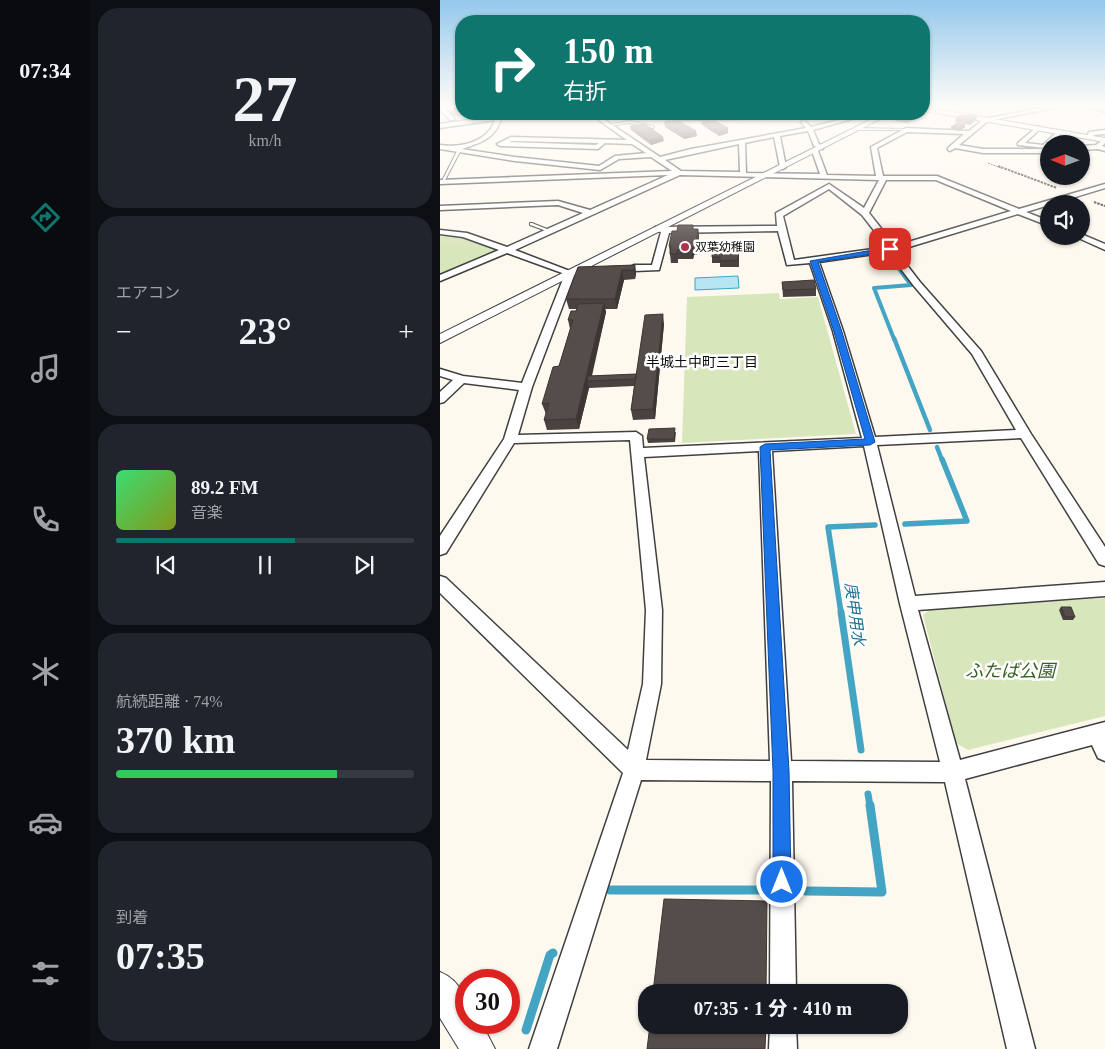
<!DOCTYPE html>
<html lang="ja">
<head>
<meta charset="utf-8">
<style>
  :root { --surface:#171b24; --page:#20242c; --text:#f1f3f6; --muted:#9ea1a6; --line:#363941; --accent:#0f766e }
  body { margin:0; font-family:"Times New Roman","Noto Sans JP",serif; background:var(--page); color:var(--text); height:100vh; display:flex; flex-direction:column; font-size:19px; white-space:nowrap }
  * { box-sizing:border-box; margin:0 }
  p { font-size:16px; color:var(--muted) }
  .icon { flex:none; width:28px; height:28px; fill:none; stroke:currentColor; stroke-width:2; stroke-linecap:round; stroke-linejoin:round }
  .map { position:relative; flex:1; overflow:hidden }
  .details { display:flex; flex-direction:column; gap:8px; padding:8px; background:#0d0f14; width:350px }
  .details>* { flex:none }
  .hud { position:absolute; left:15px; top:15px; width:475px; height:105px; border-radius:20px; box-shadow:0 1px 4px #0004; background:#0f766e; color:#fff; overflow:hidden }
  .needle { width:32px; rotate:271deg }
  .tools { position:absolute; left:600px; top:135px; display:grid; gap:10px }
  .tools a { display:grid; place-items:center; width:50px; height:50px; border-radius:50%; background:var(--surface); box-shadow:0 1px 4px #0004; font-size:25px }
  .speed { position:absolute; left:15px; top:969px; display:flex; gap:10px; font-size:25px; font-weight:700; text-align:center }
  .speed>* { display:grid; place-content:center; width:65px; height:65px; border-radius:50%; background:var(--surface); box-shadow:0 1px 4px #0004; line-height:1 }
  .speed .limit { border:8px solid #d22; background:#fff; color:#111 }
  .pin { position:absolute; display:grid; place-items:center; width:42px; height:42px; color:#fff; margin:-21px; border-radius:10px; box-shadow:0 2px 8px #0006 }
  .me { position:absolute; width:55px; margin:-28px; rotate:0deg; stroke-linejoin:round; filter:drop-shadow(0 0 4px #0008) }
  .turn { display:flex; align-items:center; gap:18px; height:105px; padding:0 25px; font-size:22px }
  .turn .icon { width:65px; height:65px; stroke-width:2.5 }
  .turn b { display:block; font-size:35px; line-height:42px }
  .big { font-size:38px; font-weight:800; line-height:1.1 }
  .details .tile { flex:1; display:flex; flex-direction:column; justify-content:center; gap:8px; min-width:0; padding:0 18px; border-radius:20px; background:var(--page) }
  .details .dial { align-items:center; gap:0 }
  .dial b { font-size:65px; line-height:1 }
  .song { display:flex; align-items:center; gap:15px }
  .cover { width:60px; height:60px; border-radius:8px; background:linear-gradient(135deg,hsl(140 70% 55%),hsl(70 70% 35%)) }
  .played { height:5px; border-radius:2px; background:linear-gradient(90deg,var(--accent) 60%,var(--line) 60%) }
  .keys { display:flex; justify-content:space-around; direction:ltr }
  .heat { display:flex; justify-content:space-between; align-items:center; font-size:28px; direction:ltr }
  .charge { height:8px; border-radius:4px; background:linear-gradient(90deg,#34c759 74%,var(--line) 0) }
  .trip { position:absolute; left:198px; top:984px; width:270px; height:50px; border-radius:20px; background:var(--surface); box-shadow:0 1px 4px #0004; font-weight:800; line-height:50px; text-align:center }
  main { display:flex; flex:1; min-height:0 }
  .dock { display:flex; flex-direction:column; width:90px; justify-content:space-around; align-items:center; background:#090b0e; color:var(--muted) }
  .dock .icon { width:35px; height:35px }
  .dock .active { color:var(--accent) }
  .dock b { font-size:22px; color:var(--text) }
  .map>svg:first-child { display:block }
  .green { fill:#d8e6bb }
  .water { fill:#b7e5f2; stroke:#43a4c4 }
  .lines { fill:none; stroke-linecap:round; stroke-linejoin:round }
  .stream-far4 { stroke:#43a4c4; stroke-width:4 }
  .stream-far3 { stroke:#43a4c4; stroke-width:4.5 }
  .stream-far2 { stroke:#43a4c4; stroke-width:5.5 }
  .stream-far1 { stroke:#43a4c4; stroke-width:7 }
  .stream { stroke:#43a4c4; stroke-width:9 }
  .river { fill:#b7e5f2; fill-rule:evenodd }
  .service-casing { stroke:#404040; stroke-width:2 }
  .minor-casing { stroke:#404040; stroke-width:3 }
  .tertiary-casing { stroke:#404040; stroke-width:2 }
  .path-far1 { stroke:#2f2f2f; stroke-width:1; stroke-dasharray:2 1; stroke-linecap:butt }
  .path { stroke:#2f2f2f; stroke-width:2; stroke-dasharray:2.5 1; stroke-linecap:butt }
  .service { fill:#fff; fill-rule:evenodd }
  .minor { fill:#fff; fill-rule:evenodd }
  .tertiary { fill:#fff; fill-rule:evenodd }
  .wall { fill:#494240 }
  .shaded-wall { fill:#3c3634 }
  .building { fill:#554d4a; stroke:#3c3634 }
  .route { fill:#1a73e8; stroke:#114b97 }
  .poi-dot { fill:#b42f49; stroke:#fff; stroke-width:2 }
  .labels { text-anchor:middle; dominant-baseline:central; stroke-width:5; stroke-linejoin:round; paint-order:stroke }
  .far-poi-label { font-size:12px; fill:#0d0d0d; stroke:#fff; text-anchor:start }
  .far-neighbourhood-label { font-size:14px; fill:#0d0d0d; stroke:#fff }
  .water-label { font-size:16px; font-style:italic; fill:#1f7497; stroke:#fff }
  .near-park-label { font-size:18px; font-style:italic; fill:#386122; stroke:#fff }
</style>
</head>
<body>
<main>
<nav class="dock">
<b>07:34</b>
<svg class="icon active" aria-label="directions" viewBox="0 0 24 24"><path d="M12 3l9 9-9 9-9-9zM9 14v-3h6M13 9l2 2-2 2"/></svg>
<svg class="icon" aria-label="music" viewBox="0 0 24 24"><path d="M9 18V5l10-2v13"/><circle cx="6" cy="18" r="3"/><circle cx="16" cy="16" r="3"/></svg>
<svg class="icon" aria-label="phone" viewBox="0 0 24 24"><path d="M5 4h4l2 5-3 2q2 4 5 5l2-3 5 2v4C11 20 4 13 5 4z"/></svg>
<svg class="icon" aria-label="climate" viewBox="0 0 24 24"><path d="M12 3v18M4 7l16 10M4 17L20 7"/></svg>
<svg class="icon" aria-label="car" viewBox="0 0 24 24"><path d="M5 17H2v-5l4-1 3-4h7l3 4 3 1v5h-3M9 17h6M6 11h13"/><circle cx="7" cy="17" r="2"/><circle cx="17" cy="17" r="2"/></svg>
<svg class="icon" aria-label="filters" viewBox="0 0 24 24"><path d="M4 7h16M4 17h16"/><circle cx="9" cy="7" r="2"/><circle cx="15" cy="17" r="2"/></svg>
</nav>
<section class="details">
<div class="tile dial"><b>27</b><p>km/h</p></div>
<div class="tile"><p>エアコン</p>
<div class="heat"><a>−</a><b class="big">23°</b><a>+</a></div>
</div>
<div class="tile">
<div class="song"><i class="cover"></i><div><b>89.2 FM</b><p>音楽</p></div></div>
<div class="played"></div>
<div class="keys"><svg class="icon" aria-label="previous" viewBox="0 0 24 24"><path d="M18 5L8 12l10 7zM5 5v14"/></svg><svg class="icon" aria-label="pause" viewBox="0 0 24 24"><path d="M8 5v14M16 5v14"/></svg><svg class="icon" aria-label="next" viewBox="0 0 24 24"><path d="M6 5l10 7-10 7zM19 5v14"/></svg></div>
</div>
<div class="tile"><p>航続距離 · 74%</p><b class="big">370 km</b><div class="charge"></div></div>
<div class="tile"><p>到着</p><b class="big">07:35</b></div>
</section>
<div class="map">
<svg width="665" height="1049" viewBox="0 0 665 1049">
  <rect width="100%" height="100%" fill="#fef9ef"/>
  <path class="green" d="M0,234L21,237L57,250L0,275Z
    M339,293L340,299L378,297L416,434L242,443L247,297Z
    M665,598V716L528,750L516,743L483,615L490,609Z"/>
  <path class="water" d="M298,276L299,288L255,290V278Z"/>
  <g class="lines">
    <path class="stream-far4" d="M448,254L471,285L434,288L454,339"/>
    <path class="stream-far3" d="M454,338L490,430
      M497,447L502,460"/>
    <path class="stream-far2" d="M465,524L527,521L502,459
      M401,613L388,527L435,525"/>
    <path class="stream-far1" d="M401,612L421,750
      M428,794L430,806"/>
    <path class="stream" d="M170,890H318
      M366,891L442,892L430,805
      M86,1030L110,955L113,953"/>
    <path class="river" d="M39,114H70L64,118L0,127V119Z"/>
    <g class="service-casing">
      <path id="service" d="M127,117L160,118L161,119H128Z
        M190,121L213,126L214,127L213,128L190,123L169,126L168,125Z
        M418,128L466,129L467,130H417Z
        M18,149L21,150L4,182L1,183Z
        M90,223H92L112,231L109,232L90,225Z"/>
    </g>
    <g class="minor-casing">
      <path id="minor" d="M0,107H3L14,118V120H10L0,110Z
        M607,107H619L548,121L519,145L543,149H609V153H543L515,148L510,151L508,150V148L524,134L467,132L437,148L443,176H497L579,209L665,184V188L586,212L609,221V226L578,214L456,251L480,282L541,351L591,434L665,547V566L659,564L581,438L437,445L475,596L665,582V596L478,610L520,760L665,722V761L658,758L652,745L525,779L595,1049H567L505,782L352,781L356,992H330L331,781L201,780L117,1049H89L183,773L0,593V576L6,578L188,750L203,684L206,610L190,440L74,443L6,553L0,555V536L64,439L79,390L24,383L4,402L0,403V392L13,380L0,376V369L23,376L82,383L125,274L67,253L0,281V275L59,250L23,237L0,234V230L27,233L67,247L143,213L118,205L0,210V206L118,201L150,210L228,175L0,184V180L232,171L211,157L179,159L160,170L75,161L0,149V145C21,148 48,142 55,120L0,128V124L56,116L54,114L61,116L86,114L61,119C55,139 40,143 22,149L75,157L159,166L175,156L206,153L192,144L165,143L158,149L60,146L57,144L71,137L187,140L150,114H156L220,157L251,149L366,128L361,122L364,120L371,127L422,114H430L373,130L379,144L383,147V149L374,146L368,131L340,136L346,167L343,169L340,167L334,137L305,143L306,173L380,174L372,151L375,149L378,151L387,175L436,176L431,147L466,128L529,131L544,119ZM72,141L159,143L156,145L69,142ZM299,144L300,172L241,171L225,160ZM240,175L439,180L424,208L389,184L336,213L337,226L215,227V231L221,232L212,265H194L189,268L194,271L219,270L229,233L338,231L347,265L370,263L393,331L422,438L203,448L202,436L196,432L78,435L92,387L135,273L75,250ZM446,180H496L571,211L455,246L429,213ZM389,189L422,215L447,247L354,260L343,216ZM448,252L474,286L532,354L576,430L435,437L403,331L379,262ZM424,446L460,604L500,762L351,761L332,451ZM319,451L330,761L206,760L221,684L222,610L204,457Z
        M651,107L665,108V112L652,108Z
        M200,114L230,116L359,114L362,116L359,118L230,120Z
        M598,126L600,129L585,143L603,145L618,131L623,132L606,148L578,145V143Z
        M665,130V134L654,135L650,139L647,137L649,132Z
        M665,138V143L662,146L665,147V151L658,149L641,150V146L656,145Z
        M641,234L665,244V250L634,236H641Z
        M330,1025H356L357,1049H329Z"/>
    </g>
    <g class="tertiary-casing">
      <path id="tertiary" d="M484,107L665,138V142L484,111Z
        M442,114H450L0,343V334Z
        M0,972C23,982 26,999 26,1022H41L55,1049H19L0,1018Z"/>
    </g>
    <path class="path-far1" d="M548,163L561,168"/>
    <path class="path" d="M558,166L617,188
      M654,202L665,206"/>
    <use href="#service" class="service"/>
    <use href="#minor" class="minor"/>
    <use href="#tertiary" class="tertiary"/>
  </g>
  <path class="wall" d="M168,114L179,118V120H173V118H168Z
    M199,116L191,121L184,120L183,118Z
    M456,116L479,117L467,123L455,121Z
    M537,116L536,120L530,125L515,122L516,118Z
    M261,121L288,128V133L279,136L262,125Z
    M224,122L257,136L244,139L225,127Z
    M190,126L224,141L211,145L191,130Z
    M511,127H525L519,131L511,129Z
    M254,229H258L259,237L257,255H254L253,259H238V263H231L229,246Z
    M299,243V267H280V263H272V257Z
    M195,265L196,274L195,279L184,280L177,309H165L166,312L152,376L196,374L224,324L215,419L193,420L191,410L194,386L149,388L139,429L107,430L104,420L106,414L102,404L119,366L130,329L128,320L136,311V309H129L126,299L138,267Z
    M342,282L376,289V296L343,297Z
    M236,432L235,442L208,443L207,439Z
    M621,607L635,617L633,620H623L619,610Z"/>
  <path class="shaded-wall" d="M20,109V111L15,112L14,110Z
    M18,113L19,116H13L12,114Z
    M198,114L199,116L191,121V118Z
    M239,114H253L240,116Z
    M272,114H286V115L273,116Z
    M477,114H480L479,117L467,123L468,118Z
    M176,115L177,118H168V116Z
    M537,116L536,120L530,125L531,120Z
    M525,125V127L519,131V128Z
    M288,128V133L279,136V131Z
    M256,131L257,136L244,139V134Z
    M223,137L224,141L211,145L210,140Z
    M258,229L259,237L257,255L256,246Z
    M253,246L254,255L253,259L252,250Z
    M195,265L196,274L195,279L194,270Z
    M182,270L184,280L177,309L175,299Z
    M164,303L166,312L150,381H147L149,388L139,429L136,419Z
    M223,314L224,324L215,419L213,409Z"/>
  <path class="building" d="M12,107H17L20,109L14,110Z
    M15,110L18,113L12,114L10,111Z
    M168,114H177L179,118H173L176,115L168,116Z
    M189,114H198L191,118H183Z
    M461,114H477L468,118L456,116Z
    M521,115L537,116L531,120L516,118Z
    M273,120L288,128L279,131L261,121Z
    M239,121L256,131L244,134L224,122Z
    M517,123L525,125L519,128L511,127Z
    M205,124L223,137L210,140L190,126Z
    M238,225H253V229H258L256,246H253L252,250H237V254H230L231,246H229L232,231H237Z
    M273,243H299L298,260L280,261V257H272Z
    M195,265L194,270H182L175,299H126L138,267Z
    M374,280L376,289L343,290L342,282Z
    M164,303L136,419L104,420L109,403L102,404L113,367L119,366L133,320H128L131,311H136L138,304Z
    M223,314L213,409L191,410L205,315Z
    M196,374V379L147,381L148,376Z
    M235,428L234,439H207L209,429Z
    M621,607H631L635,617H625Z
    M224,899L327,901L326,992H213Z
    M210,1025H326L325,1049H207Z"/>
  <linearGradient id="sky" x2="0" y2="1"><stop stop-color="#94c8ec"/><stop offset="0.42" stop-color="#fffcf8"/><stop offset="1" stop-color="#fffcf8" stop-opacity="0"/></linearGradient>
  <rect width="665" height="254" fill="url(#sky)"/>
  <path class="route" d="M450,247L454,249L453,251L378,262L402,332L435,442L430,445L330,450L349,771L351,882L348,888L342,891L336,888L333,882V771L320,447L325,444L425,439L394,332L370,261Z"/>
  <circle class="poi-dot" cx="245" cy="247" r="5"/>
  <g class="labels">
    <g class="far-poi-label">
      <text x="255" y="247">双葉幼稚園</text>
    </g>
    <g class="far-neighbourhood-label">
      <text x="262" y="362">半城土中町三丁目</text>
    </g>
    <g class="water-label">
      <text transform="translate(415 614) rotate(82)">庚申用水</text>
    </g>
    <g class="near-park-label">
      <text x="570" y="671">ふたば公園</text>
    </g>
  </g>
</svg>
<div class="tools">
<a><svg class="needle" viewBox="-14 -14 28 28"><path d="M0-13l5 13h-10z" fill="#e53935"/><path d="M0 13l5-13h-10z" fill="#9ea1a6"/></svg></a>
<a><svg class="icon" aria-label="sound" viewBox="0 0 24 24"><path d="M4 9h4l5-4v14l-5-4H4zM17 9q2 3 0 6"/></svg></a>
</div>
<div class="speed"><div class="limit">30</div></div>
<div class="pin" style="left:450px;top:249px;background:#d93025"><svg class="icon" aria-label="arrive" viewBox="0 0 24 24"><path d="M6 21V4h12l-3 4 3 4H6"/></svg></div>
<svg class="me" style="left:342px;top:882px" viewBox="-20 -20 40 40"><circle r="17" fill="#1a73e8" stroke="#fff" stroke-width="3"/><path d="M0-11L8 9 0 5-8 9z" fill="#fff"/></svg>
<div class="trip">07:35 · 1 分 · 410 m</div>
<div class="hud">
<div class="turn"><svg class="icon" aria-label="right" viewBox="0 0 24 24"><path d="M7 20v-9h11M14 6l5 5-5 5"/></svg><div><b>150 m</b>右折</div></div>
</div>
</div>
</main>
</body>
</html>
